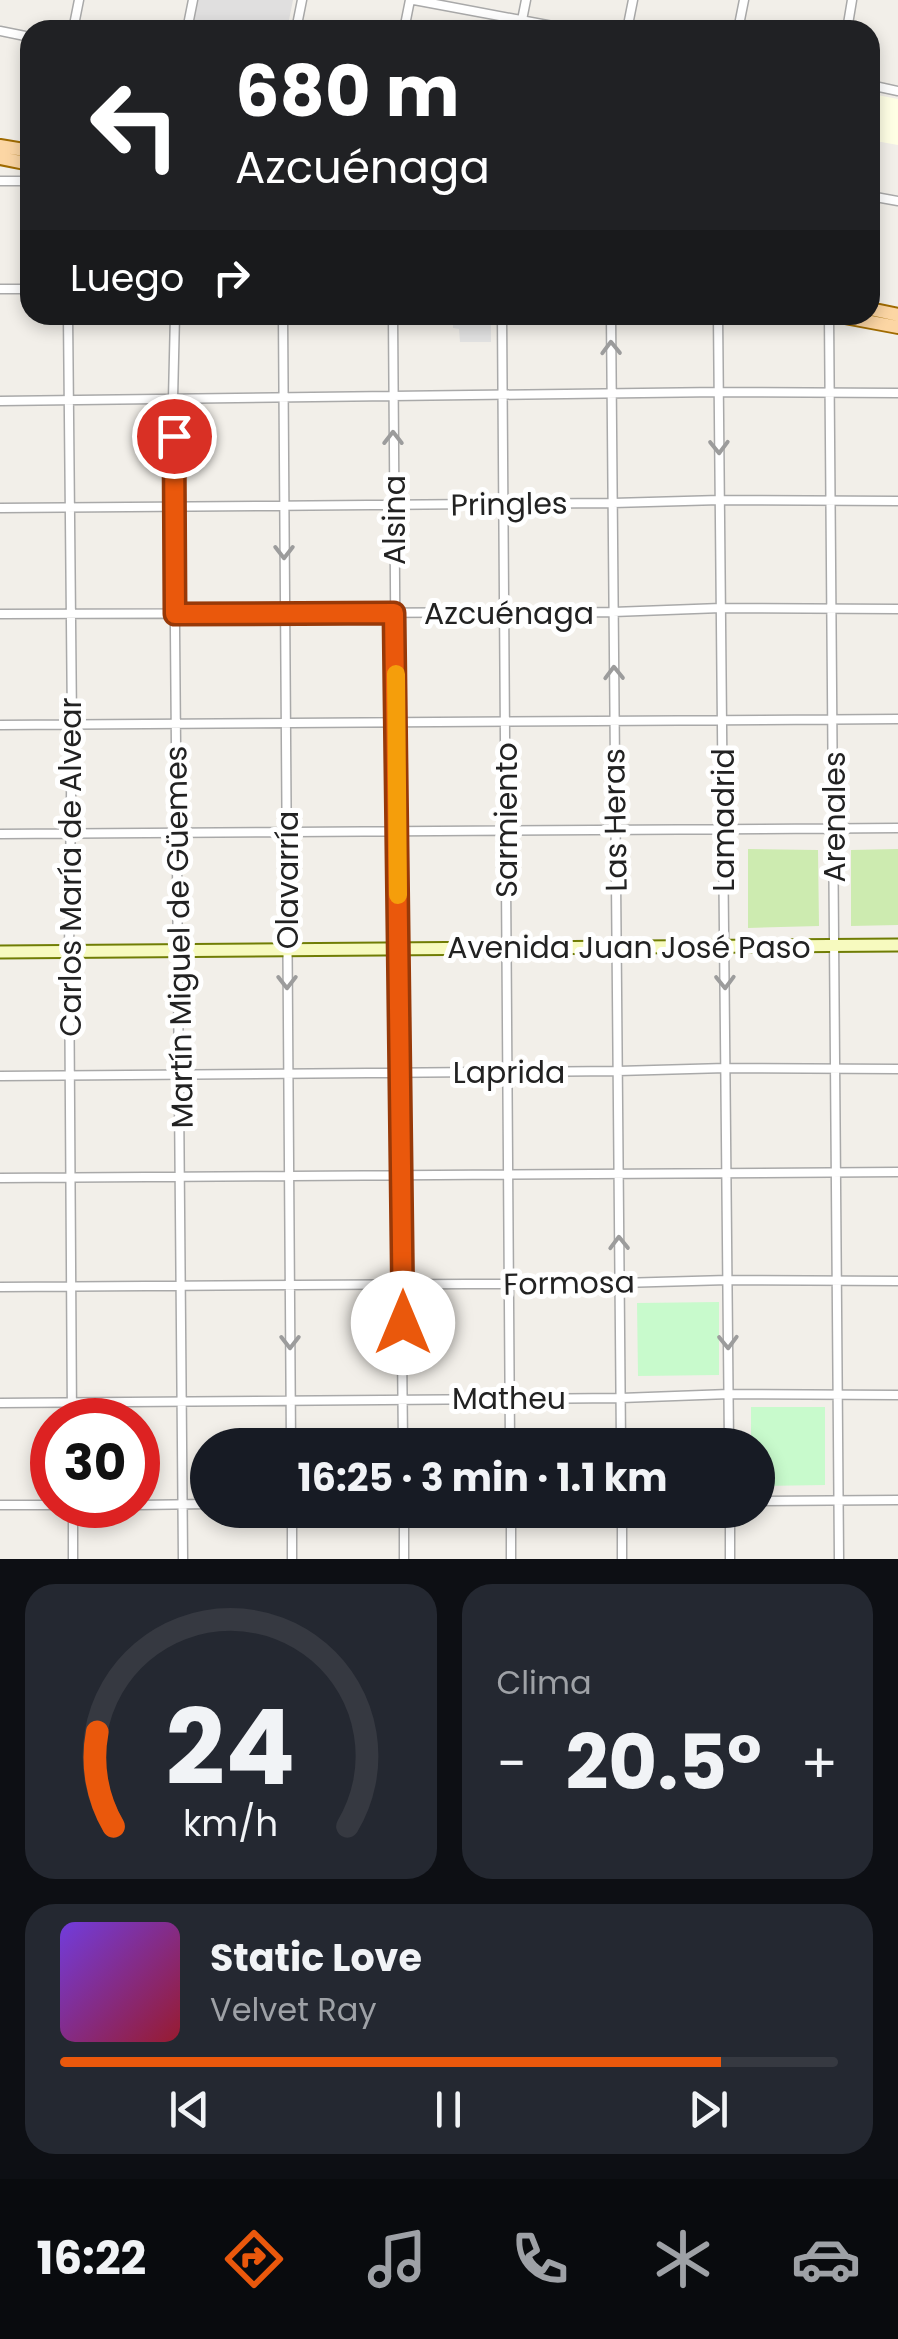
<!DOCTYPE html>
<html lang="es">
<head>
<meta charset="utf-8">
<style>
  :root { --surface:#171b24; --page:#242831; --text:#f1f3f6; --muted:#9ea1a6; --line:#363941; --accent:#ea580c }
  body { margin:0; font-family:Poppins,sans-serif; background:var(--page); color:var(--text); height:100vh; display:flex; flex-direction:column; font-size:38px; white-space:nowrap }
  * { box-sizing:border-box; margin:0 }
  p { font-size:32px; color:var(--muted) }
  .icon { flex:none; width:55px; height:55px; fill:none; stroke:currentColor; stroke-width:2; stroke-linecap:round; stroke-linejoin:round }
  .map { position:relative; height:1559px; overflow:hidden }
  .panel { display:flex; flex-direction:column; gap:25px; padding:25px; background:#0d0f14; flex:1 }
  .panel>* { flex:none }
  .banner { position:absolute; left:20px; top:20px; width:860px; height:305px; border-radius:30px; box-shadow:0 5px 15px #0003; background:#202124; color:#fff; overflow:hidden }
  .speed { position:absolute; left:30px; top:1398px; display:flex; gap:20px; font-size:50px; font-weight:700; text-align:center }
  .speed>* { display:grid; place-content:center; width:130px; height:130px; border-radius:50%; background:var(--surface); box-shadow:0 5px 15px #0003; line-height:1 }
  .speed .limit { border:15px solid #d22; background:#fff; color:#111 }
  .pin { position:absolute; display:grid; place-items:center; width:85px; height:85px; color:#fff; margin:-42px; border:5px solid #fff; border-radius:50%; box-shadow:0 2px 10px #0007 }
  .me { position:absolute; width:110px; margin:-55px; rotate:0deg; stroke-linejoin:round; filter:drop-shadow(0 0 8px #0008) }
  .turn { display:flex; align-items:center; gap:35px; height:210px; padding:0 50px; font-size:45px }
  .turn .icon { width:130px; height:130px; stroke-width:2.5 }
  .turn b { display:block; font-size:70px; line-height:85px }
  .then { display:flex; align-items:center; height:95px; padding:0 50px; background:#0003; gap:20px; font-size:38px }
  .big { font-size:75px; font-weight:700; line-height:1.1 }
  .panel .tile { flex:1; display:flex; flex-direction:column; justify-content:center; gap:15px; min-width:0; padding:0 35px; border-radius:30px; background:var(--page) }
  .panel .dial { align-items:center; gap:0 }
  .dial svg { height:260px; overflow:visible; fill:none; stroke:var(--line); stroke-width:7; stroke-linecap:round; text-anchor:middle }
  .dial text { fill:var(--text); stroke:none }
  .song { display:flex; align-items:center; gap:30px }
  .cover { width:120px; height:120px; border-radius:15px; background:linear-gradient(135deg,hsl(260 70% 55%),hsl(350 70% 35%)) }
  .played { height:10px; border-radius:5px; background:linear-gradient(90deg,var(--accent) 85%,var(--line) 85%) }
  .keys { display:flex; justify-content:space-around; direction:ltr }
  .heat { display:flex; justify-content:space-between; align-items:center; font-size:55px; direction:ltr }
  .panel .tiles { flex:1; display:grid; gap:25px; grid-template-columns:1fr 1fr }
  .tile:last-child { grid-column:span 2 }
  .trip { position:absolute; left:190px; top:1428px; width:585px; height:100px; border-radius:50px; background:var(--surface); box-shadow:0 5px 15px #0003; font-weight:700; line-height:100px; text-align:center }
  .tabs { display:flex; height:160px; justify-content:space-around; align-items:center; background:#090b0e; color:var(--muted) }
  .tabs .icon { width:70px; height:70px }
  .tabs .on { color:var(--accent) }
  .tabs b { font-size:45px; color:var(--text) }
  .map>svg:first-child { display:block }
  .residential { fill:#e0dfdf }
  .education { fill:#ffffe5 }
  .grass { fill:#cdebb0 }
  .park { fill:#c8facc }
  .parking { fill:#e2e2e2 }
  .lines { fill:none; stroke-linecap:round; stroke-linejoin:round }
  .street-casing { stroke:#a9a9a9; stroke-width:11 }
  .secondary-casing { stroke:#707d05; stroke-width:15 }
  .primary-casing { stroke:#a06b00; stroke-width:16 }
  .street { stroke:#fff; stroke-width:8 }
  .secondary { stroke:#f7fabf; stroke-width:11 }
  .primary { stroke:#fcd6a4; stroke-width:12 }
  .oneway { stroke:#9c9c9c }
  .route-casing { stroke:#983908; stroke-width:25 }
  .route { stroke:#ea580c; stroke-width:18 }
  .slow { stroke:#f59e0b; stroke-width:18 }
  .labels { text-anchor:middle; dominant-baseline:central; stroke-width:10; stroke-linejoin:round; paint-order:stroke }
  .street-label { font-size:30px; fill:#222; stroke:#fff }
</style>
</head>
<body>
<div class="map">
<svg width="898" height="1559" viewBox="0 0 898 1559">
  <rect width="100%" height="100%" fill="#f2efe9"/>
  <path class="residential" d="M198,0H293L287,30H192Z"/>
  <path class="education" d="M877,95L898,99V145L870,140Z"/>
  <path class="grass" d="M748,849L818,850L819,926L748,928Z
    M898,849V925L851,926V850Z"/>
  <path class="park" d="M719,1302V1375L638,1376L637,1303Z
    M751,1407H825V1485L758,1486V1445H751Z"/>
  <path class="parking" d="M453,315H491V342H460L459,329L453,328Z"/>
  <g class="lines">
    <g class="street-casing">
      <path id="street" d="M414,0L574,30
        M73,30L79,0
        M187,30L193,0
        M296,30L302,0
        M404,30L410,0
        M520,30L526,0
        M627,30L633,0
        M738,30L744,0
        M847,30L852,0
        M0,31L30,37
        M870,85L898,91
        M0,181H30
        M870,196L898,201
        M0,289H30
        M68,315L72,724L69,952L72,1420
        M175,315L173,399L183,1559
        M283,315L291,1445
        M393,315C393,692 401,1068 403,1445
        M502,315L510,1445
        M611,315L621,1445
        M718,315L729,1445
        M829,315L839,1559
        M0,401L719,392L898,393
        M0,508L613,503L720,500L898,501
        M0,614L613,612L721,608L898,609
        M0,725L898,719
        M0,834L898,828
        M0,1076L618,1071L726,1068L898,1069
        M0,1178L898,1172
        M0,1287L620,1283L728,1280L898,1281
        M0,1403L621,1398L729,1394L898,1395
        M758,1501L898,1500
        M0,1505H59
        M73,1505V1559
        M138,1505L208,1504
        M292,1510V1559
        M404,1510V1559
        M511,1510V1559
        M622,1510V1559
        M730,1510V1559"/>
    </g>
    <g class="secondary-casing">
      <path id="secondary" d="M0,952L898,945"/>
    </g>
    <g class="primary-casing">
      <path id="primary" d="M0,146L30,151
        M0,158L30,164
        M870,309L898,315
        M834,315L898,327"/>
    </g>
    <use href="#street" class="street"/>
    <use href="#secondary" class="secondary"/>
    <use href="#primary" class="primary"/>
  </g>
  <defs><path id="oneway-chevron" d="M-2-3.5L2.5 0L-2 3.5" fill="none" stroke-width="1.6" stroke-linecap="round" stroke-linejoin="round" transform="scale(2.5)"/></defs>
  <g class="oneway">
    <use href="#oneway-chevron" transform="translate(611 348) rotate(-91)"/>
    <use href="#oneway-chevron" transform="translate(393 438) rotate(-90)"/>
    <use href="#oneway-chevron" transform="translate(719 447) rotate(89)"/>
    <use href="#oneway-chevron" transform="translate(284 552) rotate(90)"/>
    <use href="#oneway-chevron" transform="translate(614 673) rotate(-91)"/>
    <use href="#oneway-chevron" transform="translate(287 982) rotate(90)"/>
    <use href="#oneway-chevron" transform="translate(725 982) rotate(89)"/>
    <use href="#oneway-chevron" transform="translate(619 1243) rotate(-91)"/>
    <use href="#oneway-chevron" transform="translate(290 1342) rotate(90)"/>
    <use href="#oneway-chevron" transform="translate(728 1342) rotate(89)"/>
  </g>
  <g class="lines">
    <g class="route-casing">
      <path id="route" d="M174,436L175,614L394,613L403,1323"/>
    </g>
    <use href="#route" class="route"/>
    <path class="slow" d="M396,674L398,895"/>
  </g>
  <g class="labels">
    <g class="street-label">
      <text transform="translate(509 504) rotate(-1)">Pringles</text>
      <text transform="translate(394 520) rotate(-90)">Alsina</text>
      <text x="509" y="613">Azcuénaga</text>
      <text transform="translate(834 817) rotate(-90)">Arenales</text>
      <text transform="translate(506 820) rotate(-90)">Sarmiento</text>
      <text transform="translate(615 820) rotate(-91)">Las Heras</text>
      <text transform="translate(723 820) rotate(-90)">Lamadrid</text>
      <text transform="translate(70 867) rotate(-90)">Carlos María de Alvear</text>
      <text transform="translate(287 880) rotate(-90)">Olavarría</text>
      <text transform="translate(179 937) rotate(-91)">Martín Miguel de Güemes</text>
      <text x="629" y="947">Avenida Juan José Paso</text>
      <text x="509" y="1072">Laprida</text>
      <text transform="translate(569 1283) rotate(-1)">Formosa</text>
      <text x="509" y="1398">Matheu</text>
    </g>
  </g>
</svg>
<div class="speed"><div class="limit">30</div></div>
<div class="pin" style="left:174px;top:436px;background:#d93025"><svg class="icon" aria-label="arrive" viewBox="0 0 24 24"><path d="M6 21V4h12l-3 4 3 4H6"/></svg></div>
<svg class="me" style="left:403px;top:1323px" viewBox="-20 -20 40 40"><circle r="19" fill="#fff"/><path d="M0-13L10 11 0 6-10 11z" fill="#ea580c"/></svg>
<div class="trip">16:25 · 3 min · 1.1 km</div>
<div class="banner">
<div class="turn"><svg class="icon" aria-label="left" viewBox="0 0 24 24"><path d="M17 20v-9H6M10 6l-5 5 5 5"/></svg><div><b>680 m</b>Azcuénaga</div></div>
<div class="then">Luego<svg class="icon" aria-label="right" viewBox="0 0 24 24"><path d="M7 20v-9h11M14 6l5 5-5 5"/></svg></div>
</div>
</div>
<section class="panel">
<div class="tiles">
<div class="tile dial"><svg viewBox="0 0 100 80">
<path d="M14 69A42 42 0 1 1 86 69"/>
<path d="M14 69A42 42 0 0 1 9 40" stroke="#ea580c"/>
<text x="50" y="56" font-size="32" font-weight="700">24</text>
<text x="50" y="72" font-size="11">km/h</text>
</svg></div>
<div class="tile"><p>Clima</p>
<div class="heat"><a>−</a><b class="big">20.5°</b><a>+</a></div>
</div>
<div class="tile">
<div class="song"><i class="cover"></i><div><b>Static Love</b><p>Velvet Ray</p></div></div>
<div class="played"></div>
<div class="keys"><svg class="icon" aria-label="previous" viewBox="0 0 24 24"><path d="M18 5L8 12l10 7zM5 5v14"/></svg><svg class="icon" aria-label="pause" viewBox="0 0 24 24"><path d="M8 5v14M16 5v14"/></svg><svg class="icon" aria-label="next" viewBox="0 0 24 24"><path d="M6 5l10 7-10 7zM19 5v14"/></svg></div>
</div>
</div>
</section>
<nav class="tabs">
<b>16:22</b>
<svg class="icon on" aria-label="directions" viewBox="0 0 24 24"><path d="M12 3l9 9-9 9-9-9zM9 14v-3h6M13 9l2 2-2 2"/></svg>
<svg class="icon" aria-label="music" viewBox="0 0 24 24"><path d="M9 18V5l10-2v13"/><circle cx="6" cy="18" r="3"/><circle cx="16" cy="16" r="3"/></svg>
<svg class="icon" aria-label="phone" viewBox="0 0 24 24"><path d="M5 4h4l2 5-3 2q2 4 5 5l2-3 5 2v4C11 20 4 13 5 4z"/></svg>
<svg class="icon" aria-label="climate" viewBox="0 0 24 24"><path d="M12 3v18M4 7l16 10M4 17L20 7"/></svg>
<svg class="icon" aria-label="car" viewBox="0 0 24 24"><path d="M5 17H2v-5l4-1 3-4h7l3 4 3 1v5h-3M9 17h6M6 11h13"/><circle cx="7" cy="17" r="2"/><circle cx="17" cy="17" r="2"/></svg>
</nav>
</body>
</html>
